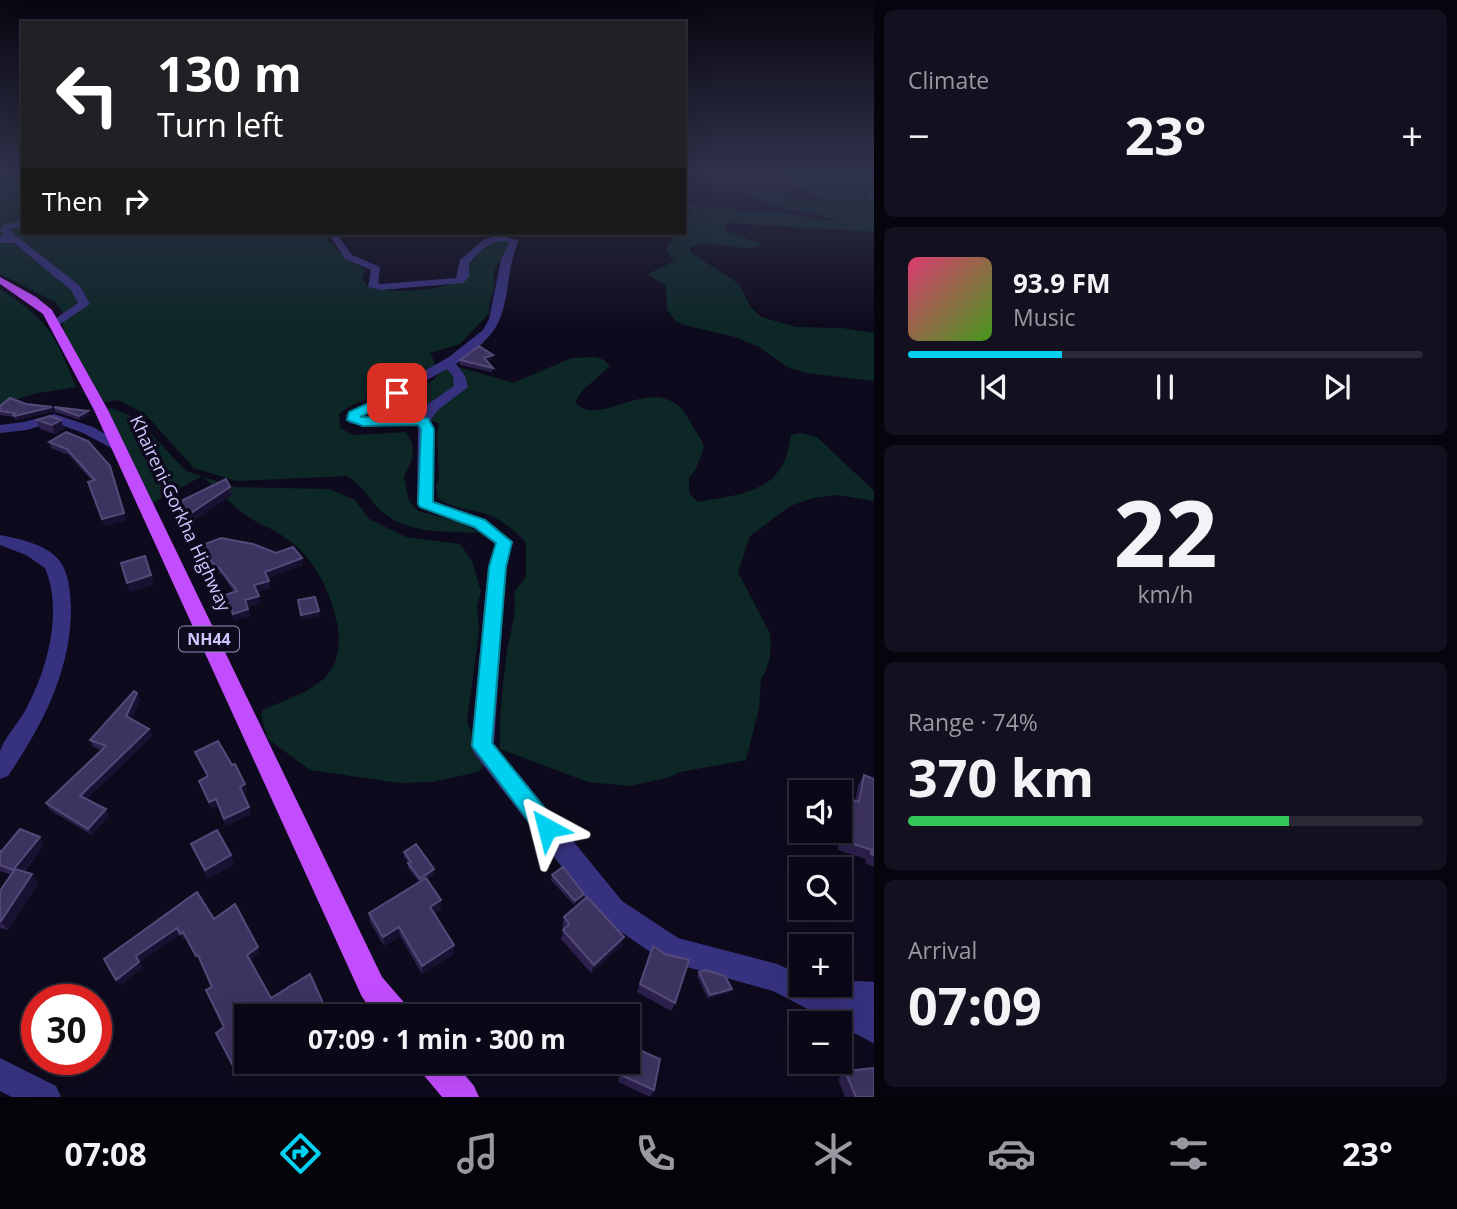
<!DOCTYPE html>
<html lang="en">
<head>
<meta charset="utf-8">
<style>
  :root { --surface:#0a0816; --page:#13111f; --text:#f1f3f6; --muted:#999aa1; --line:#2a2935; --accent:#00d1f1 }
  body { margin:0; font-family:"Open Sans",sans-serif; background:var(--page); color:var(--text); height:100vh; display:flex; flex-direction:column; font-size:26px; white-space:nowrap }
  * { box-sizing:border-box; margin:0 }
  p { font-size:23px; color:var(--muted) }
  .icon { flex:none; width:38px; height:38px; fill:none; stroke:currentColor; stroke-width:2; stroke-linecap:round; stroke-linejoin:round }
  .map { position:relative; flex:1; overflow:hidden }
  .side { display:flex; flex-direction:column; gap:10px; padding:10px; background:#06040c; width:583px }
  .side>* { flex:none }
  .banner { position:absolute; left:21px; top:21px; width:665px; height:214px; border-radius:0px; box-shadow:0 7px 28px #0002,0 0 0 2px var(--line); background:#202124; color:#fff; overflow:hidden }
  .fabs { position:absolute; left:789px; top:780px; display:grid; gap:14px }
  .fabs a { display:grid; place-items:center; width:63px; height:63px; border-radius:0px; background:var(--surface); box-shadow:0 7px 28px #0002,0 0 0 2px var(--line); font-size:35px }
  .speed { position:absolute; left:21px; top:984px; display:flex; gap:14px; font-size:35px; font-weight:700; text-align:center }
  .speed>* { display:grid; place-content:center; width:91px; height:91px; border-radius:50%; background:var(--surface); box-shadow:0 7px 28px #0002,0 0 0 2px var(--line); line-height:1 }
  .speed .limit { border:10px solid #d22; background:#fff; color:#111 }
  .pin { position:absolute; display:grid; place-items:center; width:60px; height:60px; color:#fff; margin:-30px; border-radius:14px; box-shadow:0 4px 10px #0006 }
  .me { position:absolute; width:77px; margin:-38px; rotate:322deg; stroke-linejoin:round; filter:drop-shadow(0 0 5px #0008) }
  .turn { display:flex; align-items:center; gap:24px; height:147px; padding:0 21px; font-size:32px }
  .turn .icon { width:91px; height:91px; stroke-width:2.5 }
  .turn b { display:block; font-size:49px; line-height:60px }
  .then { display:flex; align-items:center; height:66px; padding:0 21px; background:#0003; gap:14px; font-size:26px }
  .big { font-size:52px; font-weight:700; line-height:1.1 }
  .side .tile { flex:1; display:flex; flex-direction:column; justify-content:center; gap:10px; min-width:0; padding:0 24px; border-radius:10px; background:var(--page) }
  .side .dial { align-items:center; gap:0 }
  .dial b { font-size:91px; line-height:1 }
  .song { display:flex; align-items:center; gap:21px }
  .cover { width:84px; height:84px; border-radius:10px; background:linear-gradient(135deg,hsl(340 70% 55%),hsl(100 70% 35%)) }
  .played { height:7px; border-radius:4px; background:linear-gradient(90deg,var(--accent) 30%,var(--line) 30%) }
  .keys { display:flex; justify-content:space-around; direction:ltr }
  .heat { display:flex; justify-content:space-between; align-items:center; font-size:38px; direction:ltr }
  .charge { height:10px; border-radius:5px; background:linear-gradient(90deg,#34c759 74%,var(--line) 0) }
  .trip { position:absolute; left:234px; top:1004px; width:406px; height:70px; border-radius:0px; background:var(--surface); box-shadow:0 7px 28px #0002,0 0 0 2px var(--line); font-weight:700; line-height:70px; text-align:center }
  .tabs { display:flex; height:112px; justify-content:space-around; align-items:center; background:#040309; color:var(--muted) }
  .tabs .icon { width:49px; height:49px }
  .tabs .on { color:var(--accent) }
  .tabs b { font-size:32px; color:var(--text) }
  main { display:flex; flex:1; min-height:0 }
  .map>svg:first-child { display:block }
  .green { fill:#0d2727 }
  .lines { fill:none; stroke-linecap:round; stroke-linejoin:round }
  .minor { fill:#37327f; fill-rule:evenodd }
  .primary { fill:#c24dff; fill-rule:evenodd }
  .wall { fill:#2b214c }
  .shaded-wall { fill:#181131 }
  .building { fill:#3d3360; stroke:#544a79; stroke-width:2 }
  .route { fill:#00d1f1; stroke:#00889d; stroke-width:2 }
  .labels { text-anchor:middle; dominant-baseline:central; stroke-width:7; stroke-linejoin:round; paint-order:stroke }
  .shield { fill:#0e0a1d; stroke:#948ebb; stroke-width:2 }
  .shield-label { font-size:16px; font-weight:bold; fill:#cec6ff }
  .street-label { font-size:18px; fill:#cec6ff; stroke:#0e0a1d }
</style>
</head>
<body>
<main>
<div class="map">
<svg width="875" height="1097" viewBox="0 0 875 1097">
  <rect width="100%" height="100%" fill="#0e0a1d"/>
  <path class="green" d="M0,173H23V233H322L345,258L365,270L362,279L368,287C401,294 438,291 468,278L467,261L490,241H511L493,273C498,292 488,297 489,313L460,344L430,353L436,365C420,372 407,382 391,390C373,398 354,401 339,414L340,428L353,435L406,432L412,443L413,457L404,477L409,501L418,511L460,522L480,533C446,531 407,535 380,510C368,498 362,484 346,476L236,481L194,468L145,414L118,400L103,403L63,332V313L55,302L0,274Z
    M782,173H874V232L729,223L724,226L726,231L763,245C739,254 714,237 690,247V252L739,284L750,306L761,317L796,327L842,328L874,333V381L806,373L787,367L759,347L735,337L684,325L675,320L667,310L666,286L648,274L674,261L666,249L677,233H684V215L694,213L684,210V204L755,212C780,206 808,223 835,220C808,210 775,210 749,196L748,192C767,185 800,204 823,200L790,182Z
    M0,289C49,321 55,334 76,387L33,394L0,405Z
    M596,357L604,360L610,366L582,391L575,402C601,433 660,362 691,423C695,432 701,437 704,447L696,469L689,477V493L698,502C728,496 769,495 784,462C788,454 789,444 791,435L801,433L817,437L874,491V501L838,495L813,498L790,506L750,536L738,572L770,634C772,647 770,667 761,678L759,708L746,760L680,772L670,777L630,786L588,782L500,749C499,715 503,684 507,651C511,628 517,615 514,592L526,577V542C513,529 498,516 479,512C464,509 451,507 438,498L436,485L439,481L437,434L439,423L417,417L368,418L434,379L450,361L455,366L513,383L572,358Z
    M112,408L137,419L186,471L234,487L329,489L355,500L369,519L406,537L460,544L472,561L481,592L477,606L479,631L467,721L484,766L478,772L432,782L399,783L310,770L268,739L261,715L263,710C284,700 313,692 328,674C339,661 341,639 337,623C329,586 312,553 278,533C269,527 259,524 250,518C234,508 217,489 202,476L153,503L105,410Z"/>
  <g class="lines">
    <path class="minor" d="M875,196V201L867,199L868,197Z
      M23,221V227L9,229L16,235L14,237L19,238L80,286L90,304L59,325L49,323L78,303L71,290L14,243H0V236L4,235L0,231L3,225Z
      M328,233H336L352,255L380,267L378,283L381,284L456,278L460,260L483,240L499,235L519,241C507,265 510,291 501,316C494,337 473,352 456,364L465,376L468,387L438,410L430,421L434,430L433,501L485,519L513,542L506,567L494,744L622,901L678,938L777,964L802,975V985H840V980L875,982V1044L773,991L662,960L602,919L474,753L471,746L488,567L495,544L473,527L419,507L417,504L418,425L363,426L349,423L346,415L449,357L483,330L489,319L501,260L509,242C491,238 481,251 469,263V277L463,283L381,290L368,287L371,270L345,259ZM447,369L453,376L454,386L428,404L419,417H360Z
      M54,414L93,427L127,447L125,450H115L83,433L53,422L27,430L0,433V425L24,422Z
      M0,535C19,539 46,544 59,560C69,573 70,591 71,607C71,671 43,724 8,776L0,779C0,771 0,760 0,752C3,739 22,719 28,705C48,667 63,610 45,568L26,555L0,545Z
      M0,1058L56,1086L61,1097H12L0,1091Z"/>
    <path class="primary" d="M0,277L36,297L52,310L108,410L382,977L407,1006L411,1017H377L362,997L94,410L43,314L0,284Z
      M418,1062H454L474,1086L479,1097H442L422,1073Z"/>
  </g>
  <path class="wall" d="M493,359L486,361L493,368L492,372L460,365V360Z
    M0,406L52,407L54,411L17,420L15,419L14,417L0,415Z
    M54,407L89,415L80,420L55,412Z
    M37,420H61L64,429L55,434L40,429Z
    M66,432L126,520L105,526L88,482L92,481L69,455L51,448L49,442Z
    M230,487L232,495L193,521L180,511L177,503Z
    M195,548L303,565L268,578L270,588L257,592L260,603L248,607L250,616L234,620L225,595L234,592L222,575L197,555Z
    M137,693L140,700L131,719L149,729L152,736L87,799L106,809L109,816L92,835L50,810L46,803L102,750L93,747L90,740Z
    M195,752L247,791L243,793L251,814L226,826L218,806L211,809L199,781L207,777L198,759Z
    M864,775L874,779V867L865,863L866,859L838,850L839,831H840V796L855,801L858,785Z
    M191,844L234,864L208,879Z
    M44,845L24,872L32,874L38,883L8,930L0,928V891L11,875L0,871V851Z
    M404,852L434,874L427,879L441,900V909L434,914L454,954L422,974L400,936L384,946L370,922L369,913L419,882L408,868L409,863L404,857Z
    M552,875L584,894L583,898L574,905L551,880Z
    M564,917L621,946L591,973L561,939L564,929L562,926Z
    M653,946L675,1003L671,1011L637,992Z
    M699,972L729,993L708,999L697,976Z
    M623,1062H628L654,1090L650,1097L618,1082Z
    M845,1071L874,1097H845L838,1079Z"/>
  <path class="shaded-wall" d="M493,355V359L483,362L484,358Z
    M52,407L54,411L17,420L15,416Z
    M88,411L89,415L80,420L79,416Z
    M61,420L64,429L55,434L52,425Z
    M110,466L126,520L105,526L102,519Z
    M230,487L232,495L193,521L191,513Z
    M302,558L303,565L267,579L265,572Z
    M151,575L154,585L130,592L127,583Z
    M269,581L270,588L255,592L254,585Z
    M259,596L260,603L246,607L245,600Z
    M248,609L250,616L234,620L233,614Z
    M319,611L320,616L302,620L301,615Z
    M137,693L140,700L129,723L126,716Z
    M149,729L152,736L84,802L80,796Z
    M245,784L247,791L242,794L240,787Z
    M216,799L218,806L211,809L209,802Z
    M249,807L251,814L226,826L224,819Z
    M106,809L109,816L92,835L88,829Z
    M40,837L44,845L18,878L13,870Z
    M231,855L234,864L208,879L205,870Z
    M434,869V874L420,884V879Z
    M32,874L38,883L8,930L1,921Z
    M584,894L583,898L574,905L575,901Z
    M441,900V909L430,916V907Z
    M399,927L400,936L384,946L383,937Z
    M177,928L180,935L140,962L143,968L120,986L116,980L136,956Z
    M183,932L186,939L183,941L180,934Z
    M624,937L621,946L591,973L594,965Z
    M454,945V954L422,974V966Z
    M258,947L260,954L249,961L247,955Z
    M732,989L729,993L708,999L710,995Z
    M324,1005L325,1011L316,1017H304Z
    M300,1011L302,1017H292Z
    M247,1053V1061L235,1070L232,1064Z"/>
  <path class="building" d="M479,346L493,355L484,358L493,368L460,360Z
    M10,398L26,404L52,407L15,416L13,415L15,413L0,411V406Z
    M54,407L88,411L79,416Z
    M50,416L61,420L52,425L37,420Z
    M66,432L88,441L110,466L124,513L102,519L88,482L95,480L67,449L49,442Z
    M226,479L230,487L191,513L177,503Z
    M221,538L253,544L276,553L293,547L302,558L265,572L269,581L254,585L259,596L245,600L248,609L233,614L225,595L237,591L220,569L195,548Z
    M145,556L151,575L127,583L121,563Z
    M315,597L319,611L301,615L298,600Z
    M134,691L137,693L126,716L149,729L80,796L106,809L88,829L46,803L106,746L90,740Z
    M218,741L232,765L235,764L245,784L240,787L249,807L224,819L216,799L209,802L199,781L208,776L195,752Z
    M864,775L874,779V855L871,854L872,850L844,841L845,811L840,810V796L859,802Z
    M20,829L40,837L13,870L0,865V851L1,852Z
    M217,830L231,855L205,870L191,844Z
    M416,844L434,869L420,879L408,863L411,862L404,852Z
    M563,867L584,894L575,901L552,875Z
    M15,869L32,874L1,921H0V891Z
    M426,878L441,900L430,907L454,945L422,966L399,927L383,937L369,913Z
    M197,892L214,919L235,904L258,947L247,955L271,998L310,974L324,1005L304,1017H303L300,1011L292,1017H247V1053L232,1064L216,1033L224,1027L206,990L212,987L198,955L196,956L183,932L180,934L177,928L136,956L139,962L116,980L104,959Z
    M587,897L624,937L594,965L563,930L569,924L564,917Z
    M653,946L665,954L689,960L675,1003L640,984Z
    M706,970L725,976L732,989L710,995L699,972Z
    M628,1045L660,1059L654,1090L621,1075L624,1062H628Z
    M874,1068V1097H856L845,1071Z"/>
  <linearGradient id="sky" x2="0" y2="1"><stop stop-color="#080610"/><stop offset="0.53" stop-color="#30334c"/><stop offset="1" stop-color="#30334c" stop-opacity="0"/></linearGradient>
  <rect width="875" height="327" fill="url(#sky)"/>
  <path class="route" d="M397,390L403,393L401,396L360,417L428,418L434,429L433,502L485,520L512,542L506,567L492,743L555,821L558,828L555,835L547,838L539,835L472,746L489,567L496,543L474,527L420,507L418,504L421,429L418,425L363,426L347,420L349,412Z"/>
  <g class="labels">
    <rect class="shield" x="179" y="626.5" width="60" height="25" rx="5"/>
    <g class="shield-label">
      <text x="209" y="639">NH44</text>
    </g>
    <g class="street-label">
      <text transform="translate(181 513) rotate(65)">Khaireni-Gorkha Highway</text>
    </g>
  </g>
</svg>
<div class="fabs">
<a><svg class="icon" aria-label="sound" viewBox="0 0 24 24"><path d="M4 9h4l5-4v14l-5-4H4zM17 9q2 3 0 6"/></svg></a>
<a><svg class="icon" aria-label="search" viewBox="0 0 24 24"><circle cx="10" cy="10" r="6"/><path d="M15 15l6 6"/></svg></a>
<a>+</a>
<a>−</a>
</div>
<div class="speed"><div class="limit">30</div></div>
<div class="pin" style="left:397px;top:393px;background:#d93025"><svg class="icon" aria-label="arrive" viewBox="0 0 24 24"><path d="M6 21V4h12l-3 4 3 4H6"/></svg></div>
<svg class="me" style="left:547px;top:828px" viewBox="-20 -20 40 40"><path d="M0-17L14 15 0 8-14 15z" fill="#00d1f1" stroke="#fff" stroke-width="4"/></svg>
<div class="trip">07:09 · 1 min · 300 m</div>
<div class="banner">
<div class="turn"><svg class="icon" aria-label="left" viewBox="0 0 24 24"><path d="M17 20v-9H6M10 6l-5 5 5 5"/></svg><div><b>130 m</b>Turn left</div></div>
<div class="then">Then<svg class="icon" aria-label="right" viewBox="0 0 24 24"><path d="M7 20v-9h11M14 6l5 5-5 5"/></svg></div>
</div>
</div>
<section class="side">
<div class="tile"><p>Climate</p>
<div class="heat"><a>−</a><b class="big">23°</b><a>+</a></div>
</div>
<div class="tile">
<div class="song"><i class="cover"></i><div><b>93.9 FM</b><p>Music</p></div></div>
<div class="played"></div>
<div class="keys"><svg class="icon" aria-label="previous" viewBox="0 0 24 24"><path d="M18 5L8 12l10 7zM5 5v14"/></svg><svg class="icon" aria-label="pause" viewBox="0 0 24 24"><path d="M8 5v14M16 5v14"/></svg><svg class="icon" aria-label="next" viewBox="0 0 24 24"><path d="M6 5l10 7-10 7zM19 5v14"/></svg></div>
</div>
<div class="tile dial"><b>22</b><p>km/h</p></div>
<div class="tile"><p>Range · 74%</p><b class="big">370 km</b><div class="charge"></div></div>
<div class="tile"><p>Arrival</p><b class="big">07:09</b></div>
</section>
</main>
<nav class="tabs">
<b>07:08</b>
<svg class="icon on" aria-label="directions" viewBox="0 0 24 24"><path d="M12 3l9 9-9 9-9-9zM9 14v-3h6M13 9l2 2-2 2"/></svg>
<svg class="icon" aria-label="music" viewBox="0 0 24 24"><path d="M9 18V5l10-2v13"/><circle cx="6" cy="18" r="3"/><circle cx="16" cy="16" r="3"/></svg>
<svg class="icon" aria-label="phone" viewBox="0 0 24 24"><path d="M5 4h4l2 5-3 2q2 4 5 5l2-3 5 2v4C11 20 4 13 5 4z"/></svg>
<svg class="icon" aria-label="climate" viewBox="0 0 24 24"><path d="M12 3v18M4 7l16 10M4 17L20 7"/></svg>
<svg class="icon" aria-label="car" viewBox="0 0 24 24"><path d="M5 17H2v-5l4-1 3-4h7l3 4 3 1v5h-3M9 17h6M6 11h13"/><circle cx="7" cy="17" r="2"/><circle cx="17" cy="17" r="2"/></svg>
<svg class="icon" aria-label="filters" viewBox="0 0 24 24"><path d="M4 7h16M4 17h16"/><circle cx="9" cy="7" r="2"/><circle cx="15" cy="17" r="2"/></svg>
<b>23°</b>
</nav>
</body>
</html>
